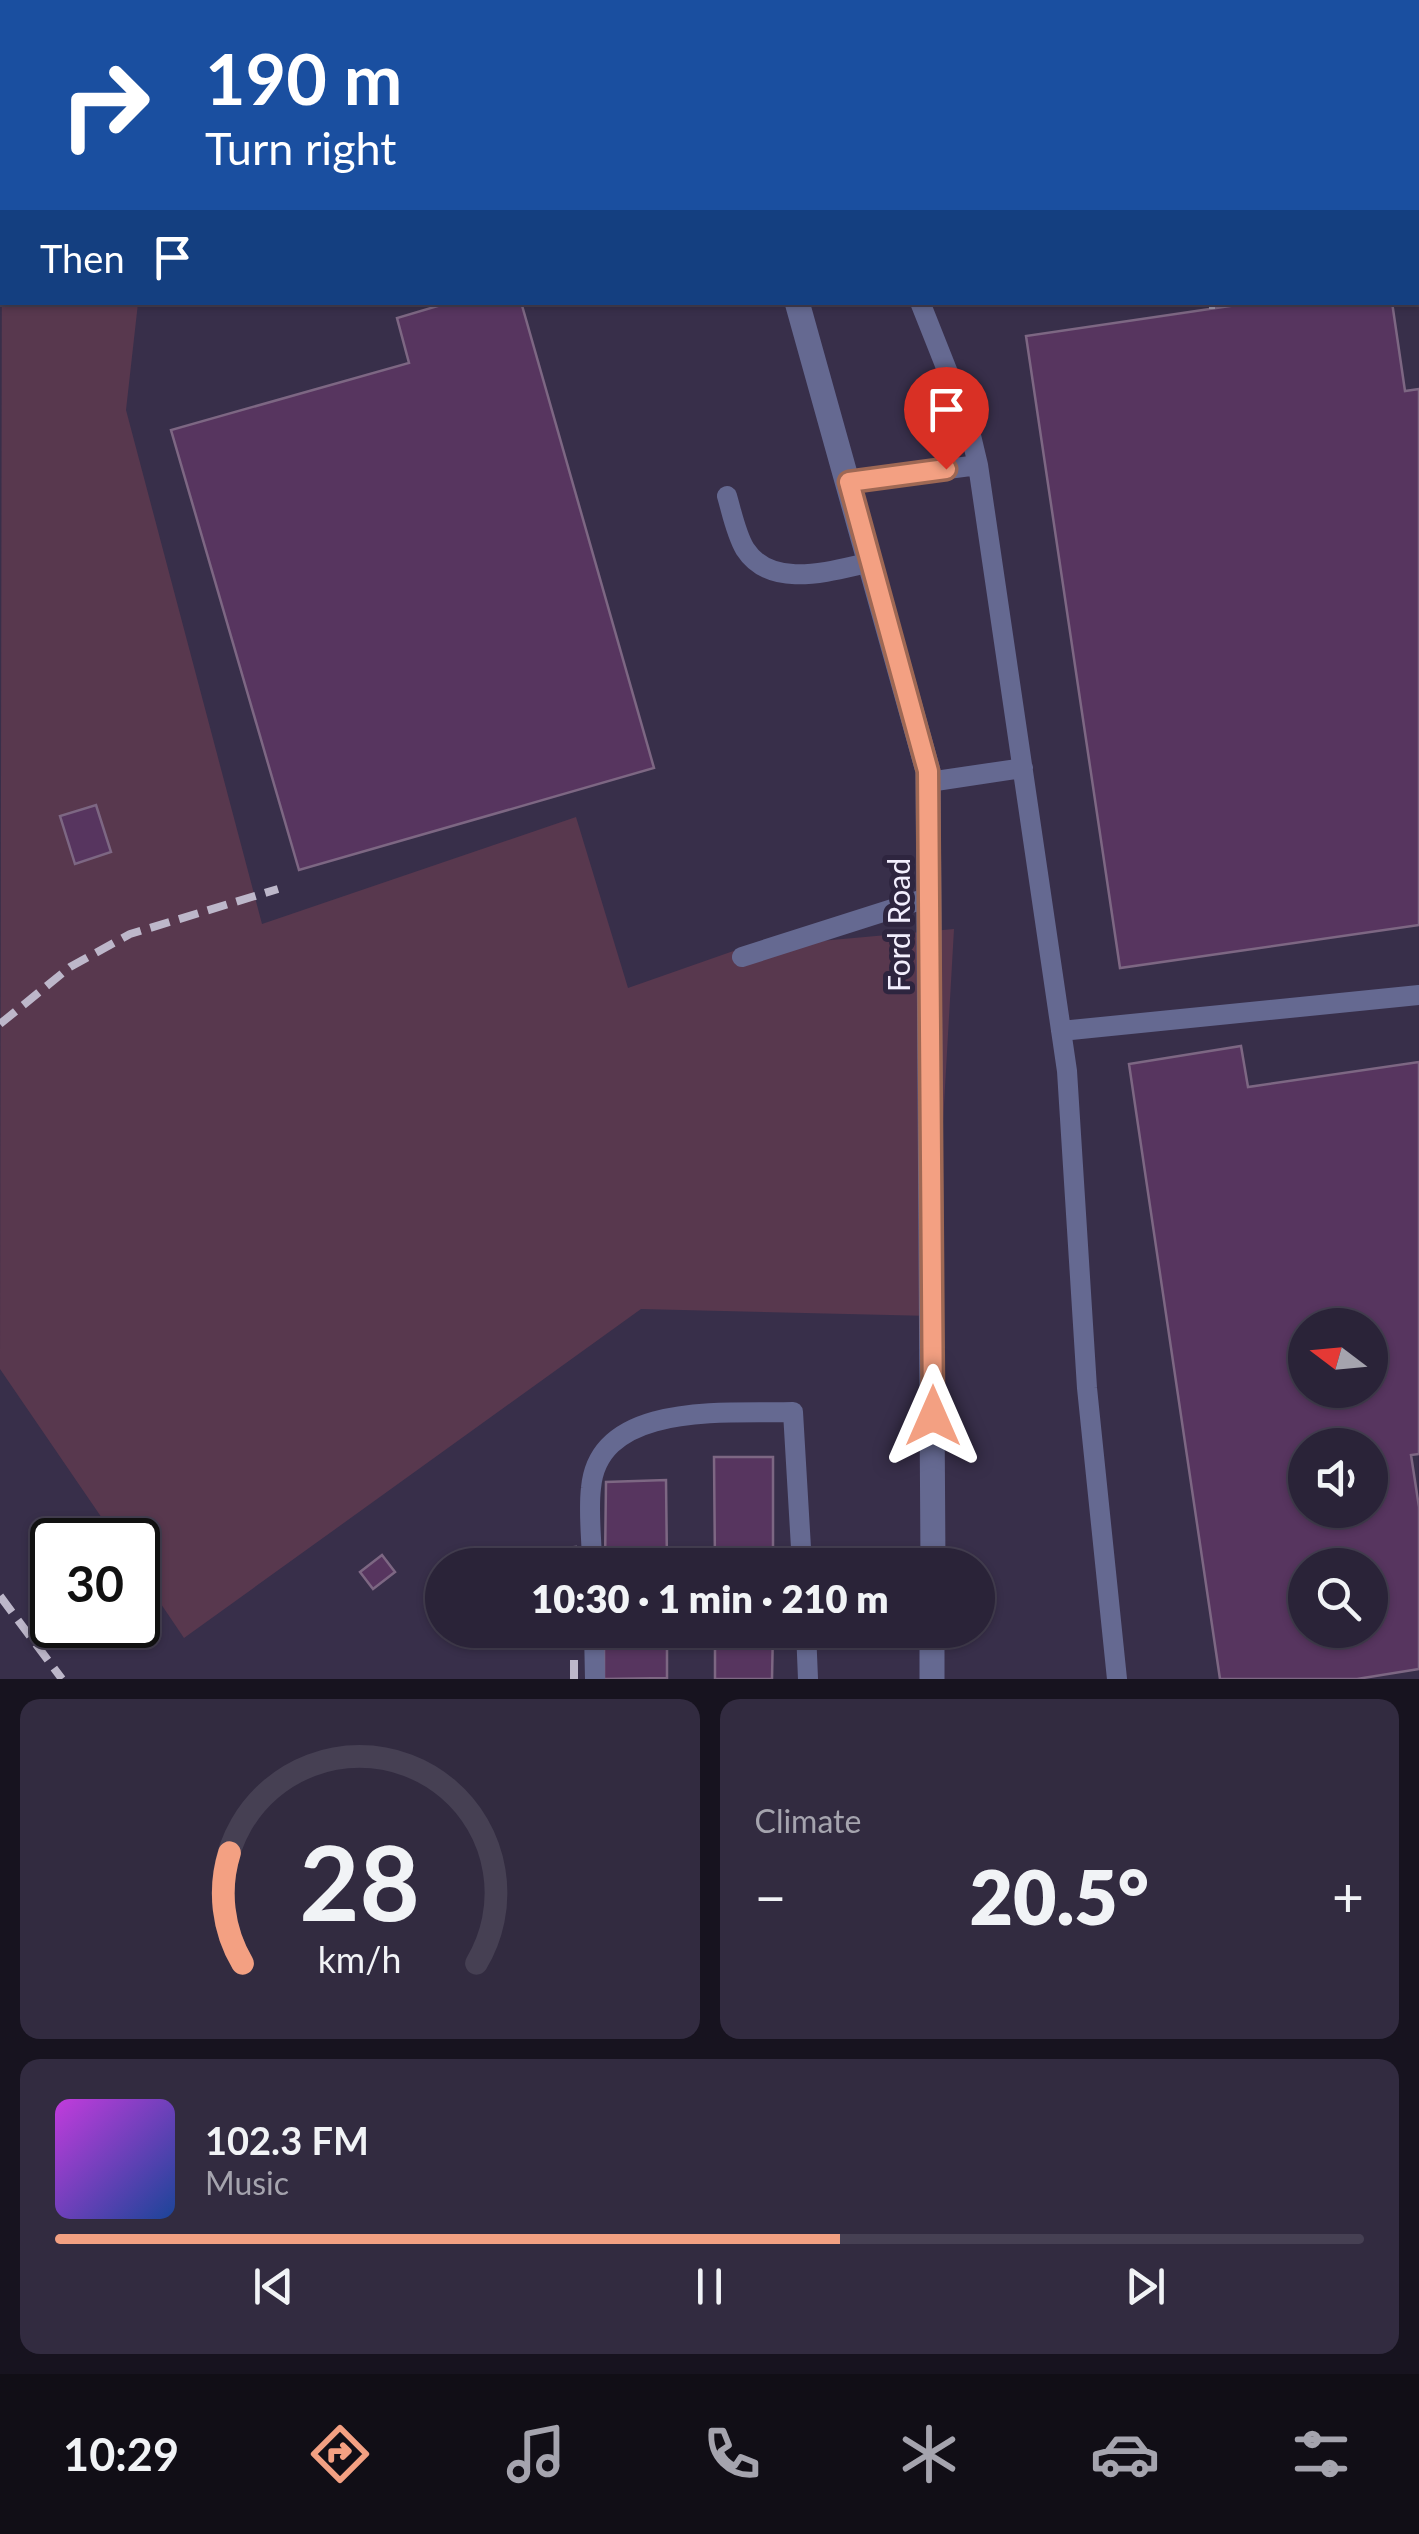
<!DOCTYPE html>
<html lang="en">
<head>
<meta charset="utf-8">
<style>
  :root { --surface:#2a2338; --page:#322b40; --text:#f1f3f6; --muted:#a5a4ae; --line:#464053; --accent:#f3a082 }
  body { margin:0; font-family:Lato,sans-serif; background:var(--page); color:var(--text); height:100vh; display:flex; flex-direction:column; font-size:38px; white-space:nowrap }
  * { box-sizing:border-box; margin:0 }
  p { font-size:32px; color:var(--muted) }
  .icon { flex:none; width:55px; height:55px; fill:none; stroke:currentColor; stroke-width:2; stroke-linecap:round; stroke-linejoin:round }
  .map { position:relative; height:1679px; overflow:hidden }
  .sheet { display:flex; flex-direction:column; gap:20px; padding:20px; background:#17131f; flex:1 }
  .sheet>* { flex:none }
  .banner { position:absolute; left:0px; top:0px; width:1420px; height:305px; box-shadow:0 2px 8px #0004,0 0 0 2px var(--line); background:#1a4fa0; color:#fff; overflow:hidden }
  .needle { width:65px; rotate:286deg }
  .buttons { position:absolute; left:1288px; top:1308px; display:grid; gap:20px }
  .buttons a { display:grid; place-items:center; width:100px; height:100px; border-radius:50%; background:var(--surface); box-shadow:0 2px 8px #0004,0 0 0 2px var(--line); font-size:50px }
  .speed { position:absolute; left:30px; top:1518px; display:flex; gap:20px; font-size:50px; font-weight:700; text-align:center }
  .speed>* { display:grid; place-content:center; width:130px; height:130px; border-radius:50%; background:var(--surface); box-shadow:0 2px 8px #0004,0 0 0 2px var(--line); line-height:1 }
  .speed .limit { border:5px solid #111; border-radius:15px; background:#fff; color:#111 }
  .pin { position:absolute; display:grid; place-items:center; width:85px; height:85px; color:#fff; margin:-102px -42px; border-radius:50% 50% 50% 0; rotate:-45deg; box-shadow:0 0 10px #0007 }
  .pin .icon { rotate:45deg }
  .me { position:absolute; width:110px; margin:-55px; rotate:0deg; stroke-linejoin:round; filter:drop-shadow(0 0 8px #0008) }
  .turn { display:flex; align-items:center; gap:35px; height:210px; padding:0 40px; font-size:45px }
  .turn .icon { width:130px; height:130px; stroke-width:2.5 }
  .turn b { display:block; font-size:70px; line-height:85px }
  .then { display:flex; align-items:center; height:95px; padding:0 40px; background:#0003; gap:20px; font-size:38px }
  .big { font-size:75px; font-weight:800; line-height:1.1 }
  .sheet .tile { flex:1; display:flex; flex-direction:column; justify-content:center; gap:15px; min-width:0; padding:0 35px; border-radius:20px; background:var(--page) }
  .sheet .dial { align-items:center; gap:0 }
  .dial svg { height:260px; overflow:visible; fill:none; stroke:var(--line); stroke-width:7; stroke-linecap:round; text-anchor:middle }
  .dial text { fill:var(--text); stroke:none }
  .song { display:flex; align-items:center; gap:30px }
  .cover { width:120px; height:120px; border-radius:15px; background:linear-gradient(135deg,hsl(290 70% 55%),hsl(220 70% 35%)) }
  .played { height:10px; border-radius:5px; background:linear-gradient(90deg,var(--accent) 60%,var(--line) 60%) }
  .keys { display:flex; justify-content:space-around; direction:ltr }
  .heat { display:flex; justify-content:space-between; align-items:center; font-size:55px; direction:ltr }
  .sheet .tiles { flex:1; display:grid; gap:20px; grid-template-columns:1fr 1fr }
  .tile:last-child { grid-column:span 2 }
  .trip { position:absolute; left:425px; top:1548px; width:570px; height:100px; border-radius:50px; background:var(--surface); box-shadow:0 2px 8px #0004,0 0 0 2px var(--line); font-weight:800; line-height:100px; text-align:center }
  .menu { display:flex; height:160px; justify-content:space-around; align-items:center; background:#110e16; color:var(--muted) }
  .menu .icon { width:70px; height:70px }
  .menu .current { color:var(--accent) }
  .menu b { font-size:45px; color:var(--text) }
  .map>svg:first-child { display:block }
  .green { fill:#58384e }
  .forest { fill:#794969 }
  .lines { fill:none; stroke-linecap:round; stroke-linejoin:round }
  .stream { stroke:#01193f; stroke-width:10 }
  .building { fill:#57355f; stroke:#7d6783; stroke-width:2.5; fill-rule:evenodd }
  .path { stroke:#9c96ab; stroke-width:6; stroke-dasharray:10 5; stroke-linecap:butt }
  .service { stroke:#656991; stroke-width:20 }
  .minor { stroke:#656991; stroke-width:25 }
  .rail { stroke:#bdb7ca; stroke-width:8; stroke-dasharray:20 10; stroke-linecap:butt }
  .route-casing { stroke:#9e6854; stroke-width:25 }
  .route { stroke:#f3a082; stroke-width:18 }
  .labels { text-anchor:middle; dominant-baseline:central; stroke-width:10; stroke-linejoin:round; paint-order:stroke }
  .street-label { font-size:30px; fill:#f2eefd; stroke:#2e253f }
</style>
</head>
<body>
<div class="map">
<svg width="1419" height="1679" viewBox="0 0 1419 1679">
  <rect width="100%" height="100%" fill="#382f4a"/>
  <path class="green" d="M2,188V302L138,303L126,410L262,924L576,817L628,988L742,948L954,929L932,1316L641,1309L184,1638L138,1570V1540H117L0,1369Z"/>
  <path class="forest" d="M0,0H135L2,2L0,191Z"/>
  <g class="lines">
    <path class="stream" d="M117,2L118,0
      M0,173L2,170"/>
  </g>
  <path class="building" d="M451,302H521L654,768L299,870L171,430L409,363L397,318Z
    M1257,302H1392L1405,391L1419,389V925L1120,968L1026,336Z
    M96,805L111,852L75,864L60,816Z
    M1241,1046L1248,1087L1419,1062V1454L1411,1455L1419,1507V1669L1357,1679H1220L1129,1064ZM1305,1325H1370V1390H1305ZM1305,1445H1370V1510H1305ZM1305,1565H1370V1630H1305Z
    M714,1457H773V1565H715Z
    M666,1480L667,1565H605L606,1482Z
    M382,1555L395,1572L373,1589L360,1572Z
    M604,1630H667V1678L604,1679Z
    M715,1630H773L772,1679H715Z"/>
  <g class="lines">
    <path class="path" d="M1212,302V309"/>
    <path class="service" d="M920,302L968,423L978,465L1067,1071L1087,1388L1117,1679
      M849,482L978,465
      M727,496C732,513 736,534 745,549C772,591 833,570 872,562
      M929,782L1023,768
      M742,957L930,897
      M1061,1031L1419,995
      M592,1565C592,1540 588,1513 591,1488C599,1400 729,1414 793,1412L802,1565
      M594,1630L595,1679
      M806,1630L808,1679"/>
    <path class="minor" d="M709,0V2
      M797,302L928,771L933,1565
      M932,1679V1630"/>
    <path class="rail" d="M0,1024L70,967L130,934L278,889
      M573,1546L574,1565
      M0,1596L62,1679
      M574,1630V1679"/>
  </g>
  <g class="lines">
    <g class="route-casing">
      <path id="route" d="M933,1416L928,771L849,482L946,469"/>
    </g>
    <use href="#route" class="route"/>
  </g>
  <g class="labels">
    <g class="street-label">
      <text transform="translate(898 925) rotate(-90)">Ford Road</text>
    </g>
  </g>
</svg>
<div class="buttons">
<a><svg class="needle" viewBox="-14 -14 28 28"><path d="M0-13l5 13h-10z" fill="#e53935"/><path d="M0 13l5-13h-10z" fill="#a5a4ae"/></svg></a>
<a><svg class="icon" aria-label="sound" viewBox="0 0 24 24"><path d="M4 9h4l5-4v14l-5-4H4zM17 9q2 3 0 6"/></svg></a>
<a><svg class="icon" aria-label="search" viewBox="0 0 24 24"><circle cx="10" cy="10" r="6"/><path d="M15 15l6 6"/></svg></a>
</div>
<div class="speed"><div class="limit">30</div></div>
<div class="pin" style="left:946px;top:469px;background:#d93025"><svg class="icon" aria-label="arrive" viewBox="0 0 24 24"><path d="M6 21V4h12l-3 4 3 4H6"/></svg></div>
<svg class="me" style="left:933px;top:1416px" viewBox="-20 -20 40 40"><path d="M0-17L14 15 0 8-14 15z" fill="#f3a082" stroke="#fff" stroke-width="4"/></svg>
<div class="trip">10:30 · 1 min · 210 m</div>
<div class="banner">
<div class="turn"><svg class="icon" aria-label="right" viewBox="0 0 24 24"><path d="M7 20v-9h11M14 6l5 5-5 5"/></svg><div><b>190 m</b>Turn right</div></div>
<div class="then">Then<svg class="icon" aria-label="arrive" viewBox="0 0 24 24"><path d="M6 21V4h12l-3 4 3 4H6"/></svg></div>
</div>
</div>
<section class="sheet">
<div class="tiles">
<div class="tile dial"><svg viewBox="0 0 100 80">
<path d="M14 69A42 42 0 1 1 86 69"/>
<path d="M14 69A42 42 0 0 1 10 35" stroke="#f3a082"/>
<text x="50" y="56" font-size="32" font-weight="700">28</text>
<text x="50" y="72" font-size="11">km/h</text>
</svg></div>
<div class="tile"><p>Climate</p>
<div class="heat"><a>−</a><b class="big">20.5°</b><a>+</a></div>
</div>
<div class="tile">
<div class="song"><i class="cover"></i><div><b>102.3 FM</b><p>Music</p></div></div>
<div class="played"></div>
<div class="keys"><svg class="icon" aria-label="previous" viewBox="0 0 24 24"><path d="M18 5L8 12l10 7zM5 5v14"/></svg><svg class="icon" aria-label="pause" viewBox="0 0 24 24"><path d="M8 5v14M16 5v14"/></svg><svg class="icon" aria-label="next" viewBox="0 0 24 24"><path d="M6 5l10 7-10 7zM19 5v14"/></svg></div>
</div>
</div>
</section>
<nav class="menu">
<b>10:29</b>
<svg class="icon current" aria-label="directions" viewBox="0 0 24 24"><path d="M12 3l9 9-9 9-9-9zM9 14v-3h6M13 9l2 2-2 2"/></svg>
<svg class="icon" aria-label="music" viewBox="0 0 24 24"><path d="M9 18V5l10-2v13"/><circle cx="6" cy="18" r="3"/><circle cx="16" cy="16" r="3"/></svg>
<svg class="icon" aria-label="phone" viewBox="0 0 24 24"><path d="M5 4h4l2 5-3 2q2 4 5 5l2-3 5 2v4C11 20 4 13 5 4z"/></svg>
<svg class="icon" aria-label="climate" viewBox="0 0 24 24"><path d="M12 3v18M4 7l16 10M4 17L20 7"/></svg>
<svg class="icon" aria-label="car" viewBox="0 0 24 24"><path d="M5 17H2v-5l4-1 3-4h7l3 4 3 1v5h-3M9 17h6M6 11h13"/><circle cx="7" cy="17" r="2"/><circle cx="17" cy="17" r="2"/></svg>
<svg class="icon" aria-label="filters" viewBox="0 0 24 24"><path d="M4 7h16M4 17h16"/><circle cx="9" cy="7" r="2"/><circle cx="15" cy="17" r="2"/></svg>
</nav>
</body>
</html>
